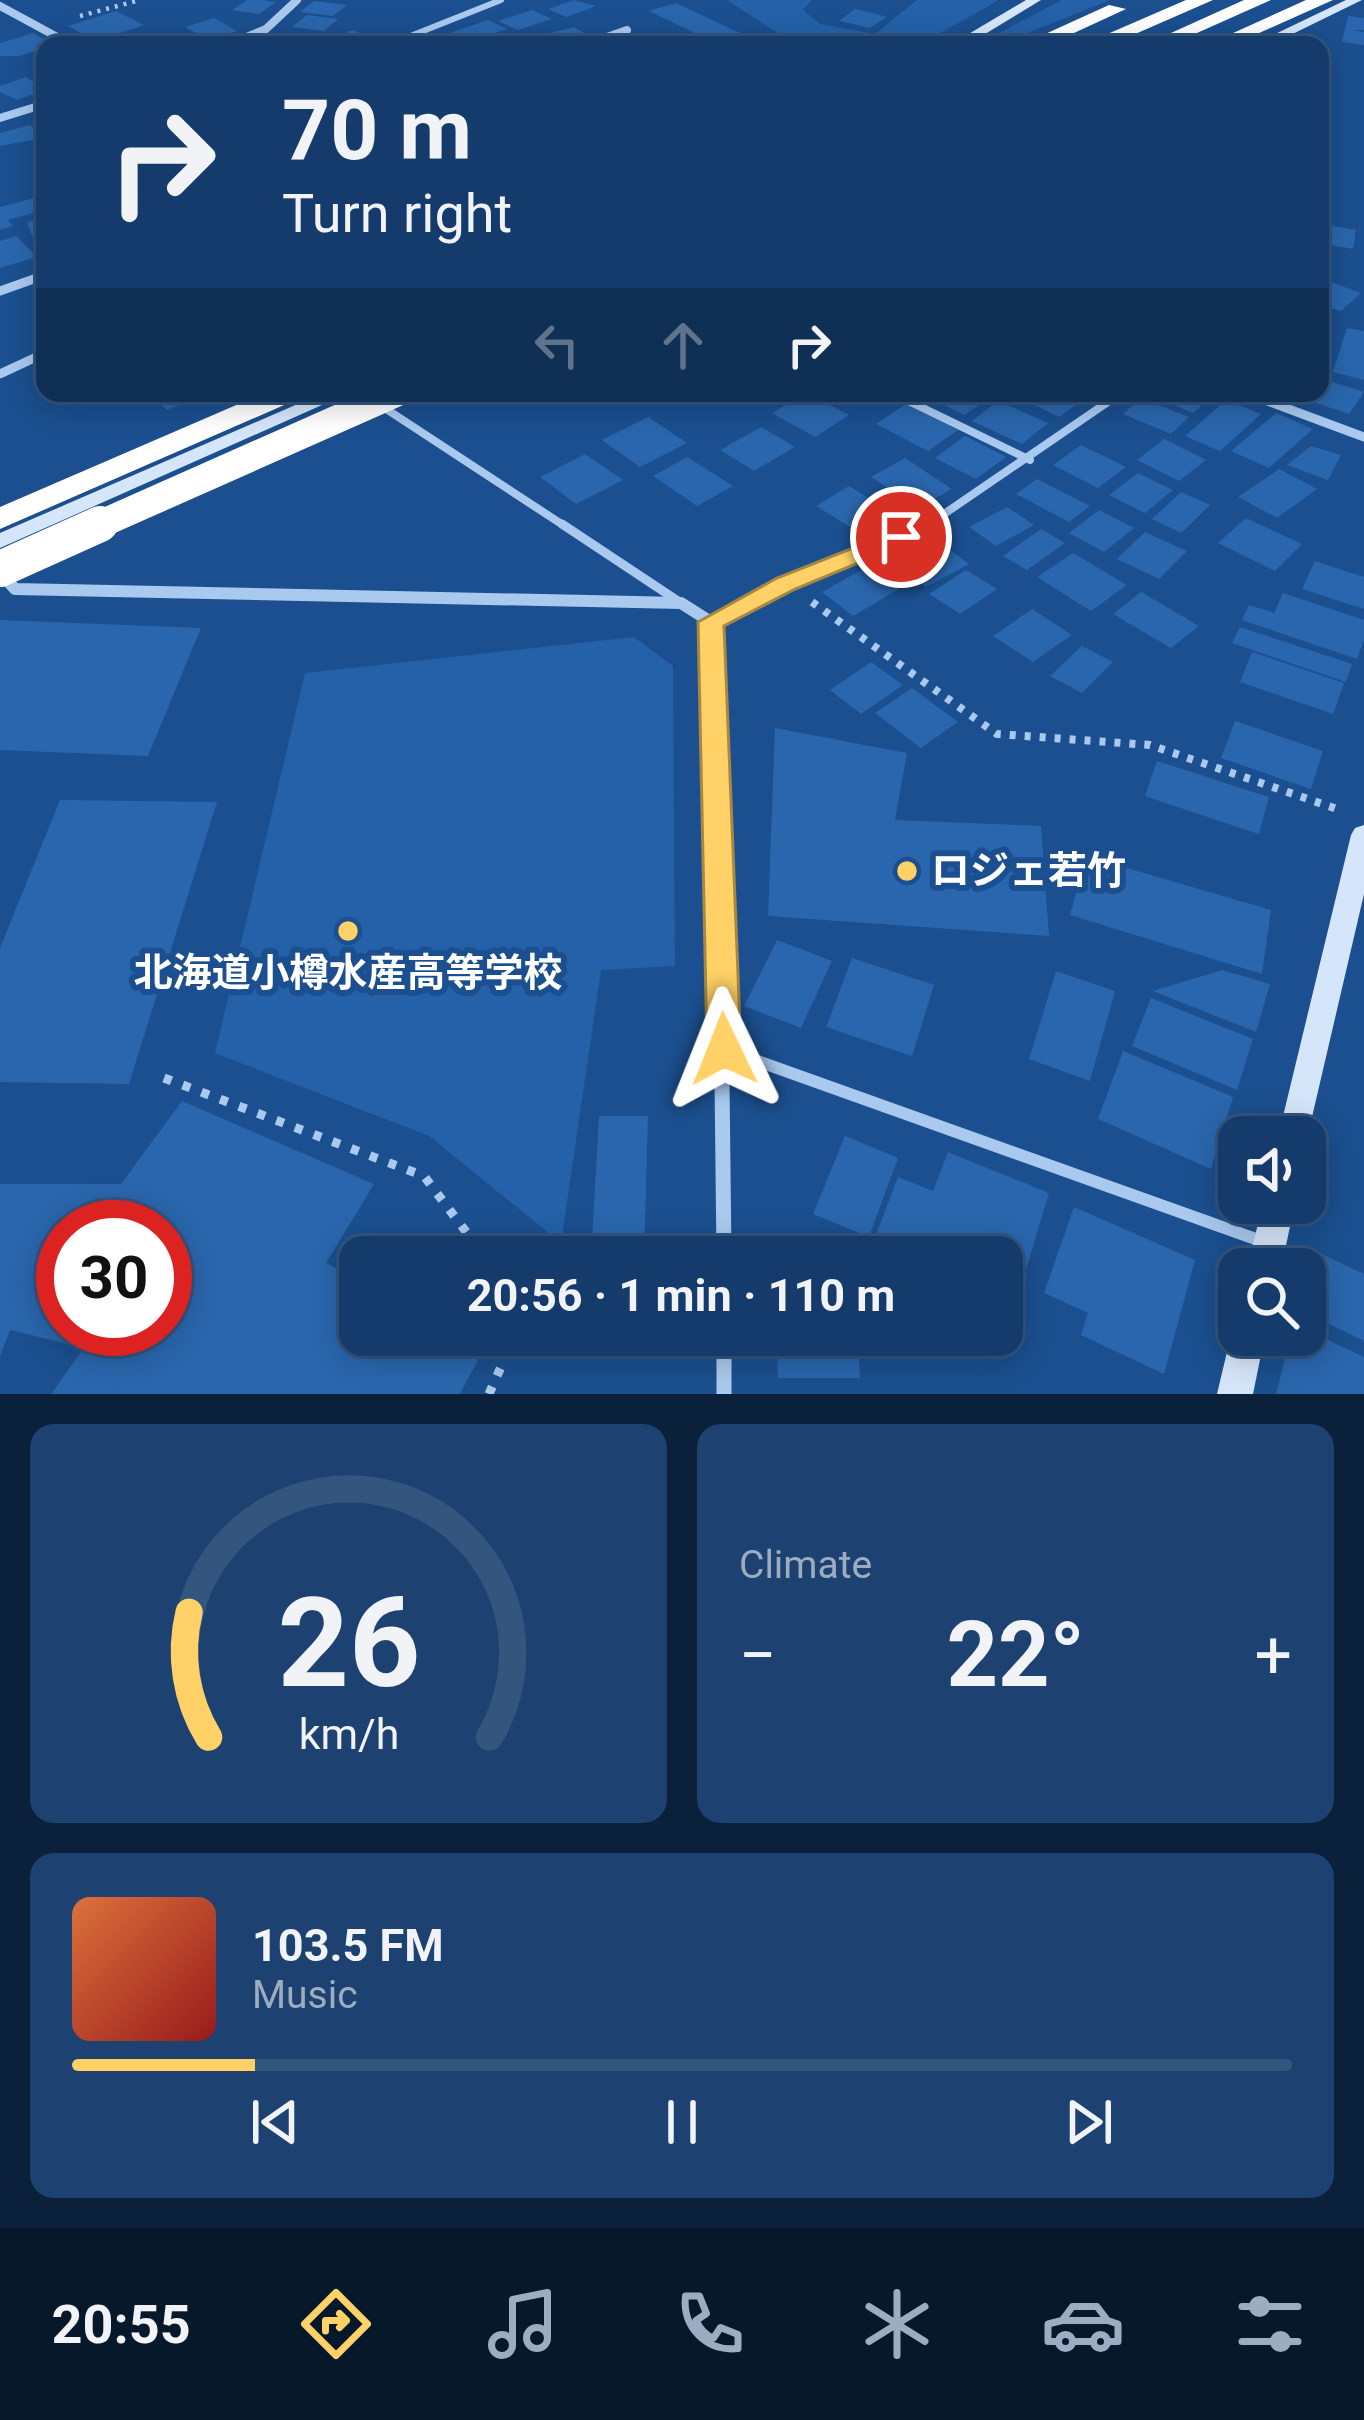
<!DOCTYPE html>
<html lang="en">
<head>
<meta charset="utf-8">
<style>
  :root { --surface:#143b6b; --page:#1d4271; --text:#f1f3f6; --muted:#9dadc1; --line:#33557e; --accent:#ffd166 }
  body { margin:0; font-family:Roboto,"Noto Sans JP",sans-serif; background:var(--page); color:var(--text); height:100vh; display:flex; flex-direction:column; font-size:45px; white-space:nowrap }
  * { box-sizing:border-box; margin:0 }
  p { font-size:39px; color:var(--muted) }
  .icon { flex:none; width:66px; height:66px; fill:none; stroke:currentColor; stroke-width:2; stroke-linecap:round; stroke-linejoin:round }
  .map { position:relative; height:1394px; overflow:hidden }
  .side { display:flex; flex-direction:column; gap:30px; padding:30px; background:#0b203b; flex:1 }
  .side>* { flex:none }
  .top-card { position:absolute; left:36px; top:36px; width:1293px; height:366px; border-radius:24px; box-shadow:0 6px 30px #0003,0 0 0 3px var(--line); background:#143b6b; color:var(--text); overflow:hidden }
  .controls { position:absolute; left:1218px; top:1116px; display:grid; gap:24px }
  .controls a { display:grid; place-items:center; width:108px; height:108px; border-radius:24px; background:var(--surface); box-shadow:0 6px 30px #0003,0 0 0 3px var(--line); font-size:60px }
  .speed { position:absolute; left:36px; top:1200px; display:flex; gap:24px; font-size:60px; font-weight:700; text-align:center }
  .speed>* { display:grid; place-content:center; width:156px; height:156px; border-radius:50%; background:var(--surface); box-shadow:0 6px 30px #0003,0 0 0 3px var(--line); line-height:1 }
  .speed .limit { border:18px solid #d22; background:#fff; color:#111 }
  .pin { position:absolute; display:grid; place-items:center; width:102px; height:102px; color:#fff; margin:-51px; border:6px solid #fff; border-radius:50%; box-shadow:0 3px 12px #0007 }
  .me { position:absolute; width:132px; margin:-66px; rotate:358deg; stroke-linejoin:round; filter:drop-shadow(0 0 9px #0008) }
  .turn { display:flex; align-items:center; gap:42px; height:252px; padding:0 48px; font-size:54px }
  .turn .icon { width:156px; height:156px; stroke-width:2.5 }
  .turn b { display:block; font-size:84px; line-height:102px }
  .lanes { display:flex; align-items:center; height:114px; padding:0 48px; background:#0003; justify-content:center; gap:60px; direction:ltr }
  .lanes .off { opacity:.35 }
  .big { font-size:90px; font-weight:700; line-height:1.1 }
  .side .card { flex:1; display:flex; flex-direction:column; justify-content:center; gap:18px; min-width:0; padding:0 42px; border-radius:24px; background:var(--page) }
  .side .dial { align-items:center; gap:0 }
  .dial svg { height:312px; overflow:visible; fill:none; stroke:var(--line); stroke-width:7; stroke-linecap:round; text-anchor:middle }
  .dial text { fill:var(--text); stroke:none }
  .song { display:flex; align-items:center; gap:36px }
  .cover { width:144px; height:144px; border-radius:18px; background:linear-gradient(135deg,hsl(20 70% 55%),hsl(0 70% 35%)) }
  .played { height:12px; border-radius:6px; background:linear-gradient(90deg,var(--accent) 15%,var(--line) 15%) }
  .keys { display:flex; justify-content:space-around; direction:ltr }
  .heat { display:flex; justify-content:space-between; align-items:center; font-size:66px; direction:ltr }
  .side .tiles { flex:1; display:grid; gap:30px; grid-template-columns:1fr 1fr }
  .card:last-child { grid-column:span 2 }
  .trip { position:absolute; left:339px; top:1236px; width:684px; height:120px; border-radius:24px; background:var(--surface); box-shadow:0 6px 30px #0003,0 0 0 3px var(--line); font-weight:700; line-height:120px; text-align:center }
  .tabs { display:flex; height:192px; justify-content:space-around; align-items:center; background:#08182b; color:var(--muted) }
  .tabs .icon { width:84px; height:84px }
  .tabs .on { color:var(--accent) }
  .tabs b { font-size:54px; color:var(--text) }
  .map>svg:first-child { display:block }
  .green { fill:#2461a8 }
  .building { fill:#2a66ad; fill-rule:evenodd }
  .lines { fill:none; stroke-linecap:round; stroke-linejoin:round }
  .path-far2 { stroke:#a9c9ee; stroke-width:4.5; stroke-dasharray:3 6; stroke-linecap:butt }
  .path-far1 { stroke:#a9c9ee; stroke-width:8; stroke-dasharray:6 9; stroke-linecap:butt }
  .path { stroke:#a9c9ee; stroke-width:9; stroke-dasharray:8 12; stroke-linecap:butt }
  .lane-far3 { stroke:#a9c9ee; stroke-width:6 }
  .lane-far2 { stroke:#a9c9ee; stroke-width:8 }
  .lane-far1 { stroke:#a9c9ee; stroke-width:9 }
  .lane { stroke:#a9c9ee; stroke-width:12 }
  .street-far3 { stroke:#a9c9ee; stroke-width:8 }
  .street-far2 { stroke:#a9c9ee; stroke-width:9 }
  .street-far1 { stroke:#a9c9ee; stroke-width:12 }
  .street { stroke:#a9c9ee; stroke-width:15 }
  .secondary { fill:#d6e6fa; fill-rule:evenodd }
  .highway { fill:#fff; fill-rule:evenodd }
  .highway-bridge-far1 { stroke:#fff; stroke-width:28 }
  .highway-bridge { stroke:#fff; stroke-width:36 }
  .route { fill:#ffd166; stroke:#a68842; stroke-width:3 }
  .poi-dot { fill:#ffd166; stroke:#1b4f8f; stroke-width:4.5 }
  .labels { text-anchor:middle; dominant-baseline:central; stroke-width:12; stroke-linejoin:round; paint-order:stroke }
  .poi-label { font-size:39px; font-weight:bold; fill:#fff; stroke:#1b4f8f; text-anchor:start }
</style>
</head>
<body>
<div class="map">
<svg width="1364" height="1394" viewBox="0 0 1364 1394">
  <rect width="100%" height="100%" fill="#1b4f8f"/>
  <path class="green" d="M727,0H812L803,10L820,24L875,34L917,0H999L919,45H796Z
    M1062,0H1110L998,45L982,42Z
    M634,637L673,666L675,966L601,970L561,1243L429,1136L215,1053L305,673Z"/>
  <path class="building" d="M247,0H263L276,2L259,14L232,10Z
    M574,0L596,6L566,17L548,9Z
    M314,1L347,5L333,16L300,12Z
    M676,3L765,45H720L649,11Z
    M855,9L887,17L870,28L839,21Z
    M532,10L552,19L518,30L498,21Z
    M116,11L144,25L96,41L68,26Z
    M307,15L338,19L324,31L292,27Z
    M1348,16L1364,18V30H1352L1364,32V45L1342,42Z
    M214,18L237,31L208,40L185,27Z
    M488,20L507,29L466,43L447,34Z
    M574,27L591,37L559,45H541L531,38Z
    M353,30L381,42L338,45L326,40Z
    M33,33L54,45L19,56H0V43Z
    M162,33L182,45L131,42Z
    M515,34L534,45H480V44Z
    M26,77L45,90L17,100L0,92V86Z
    M30,125L43,138L0,146V133Z
    M45,195V210L8,220L13,226L0,230V207Z
    M45,218V250L38,252L27,222Z
    M1322,224L1356,230L1353,249L1320,243Z
    M16,236L37,257L0,268V241Z
    M1320,278L1361,293L1341,311L1320,304Z
    M1347,328L1364,331V380L1333,372Z
    M1326,380L1364,392L1349,414L1310,401Z
    M148,393H208L167,410Z
    M806,393L849,415L815,437L772,413Z
    M943,393H987L992,396L964,415L933,399Z
    M1010,393H1092L1059,417Z
    M1157,393H1215L1193,413L1153,396Z
    M1141,398L1189,417L1171,434L1123,414Z
    M1226,400L1261,414L1220,451L1185,436Z
    M998,401L1048,423L1022,444L972,421Z
    M906,404L958,430L928,451L876,424Z
    M1276,413L1313,429L1269,468L1231,451Z
    M648,417L687,443L640,467L602,440Z
    M761,427L795,447L754,471L720,450Z
    M965,436L1006,457L976,479L935,458Z
    M1164,439L1206,460L1179,481L1137,460Z
    M1081,445L1126,467L1098,488L1053,465Z
    M1311,446L1341,455L1328,480L1287,465Z
    M585,454L623,480L576,504L540,477Z
    M687,457L733,486L697,506L653,476Z
    M905,458L952,489L918,508L871,477Z
    M1279,469L1317,489L1277,518L1238,497Z
    M1138,473L1173,490L1145,513L1109,495Z
    M1037,479L1090,506L1069,522L1016,494Z
    M849,486L899,517L866,537L816,506Z
    M1181,492L1210,505L1181,533L1152,519Z
    M1007,507L1034,525L996,546L969,527Z
    M1099,510L1134,528L1104,552L1069,533Z
    M1246,518L1302,544L1275,571L1218,543Z
    M1041,529L1065,543L1027,570L1003,556Z
    M1145,532L1187,551L1159,579L1117,559Z
    M940,542L969,564L926,587L896,565Z
    M1073,553L1127,585L1091,611L1037,577Z
    M1315,561L1364,577V609L1302,589Z
    M868,566L899,589L853,616L822,592Z
    M966,570L997,589L960,614L929,594Z
    M1141,592L1199,626L1171,648L1113,614Z
    M1283,593L1364,620V640L1357,659L1242,620L1249,605L1274,613Z
    M1032,609L1072,635L1033,662L993,636Z
    M0,620L201,628L148,756L0,750Z
    M1240,627L1352,664L1346,682L1232,643Z
    M1082,646L1113,662L1082,693L1050,676Z
    M1252,652L1344,683L1333,714L1240,682Z
    M871,662L903,685L861,714L830,690Z
    M912,688L958,722L921,748L875,713Z
    M1235,721L1323,751L1311,789L1221,758Z
    M775,728L907,753L895,820L1041,826L1049,936L768,916Z
    M1157,761L1269,797L1259,834L1145,796Z
    M60,800L217,802L129,1084L0,1082V948Z
    M1086,856L1271,910L1262,974L1070,915Z
    M777,940L832,961L801,1028L744,1006Z
    M852,958L934,985L912,1056L826,1027Z
    M1222,970L1270,984L1256,1032L1153,991Z
    M1056,971L1115,991L1090,1081L1029,1059Z
    M1151,998L1253,1039L1237,1090L1132,1046Z
    M1123,1051L1233,1097L1211,1169L1098,1119Z
    M182,1101L374,1184L326,1263L360,1279V1335L490,1337L460,1394H51L84,1348L10,1330L0,1357V1184H121ZM63,1227H165V1329H63Z
    M599,1116H648L644,1257H591Z
    M845,1136L898,1158L869,1237L813,1214Z
    M948,1152L1049,1193L1024,1276L1002,1267V1257H936L877,1232L898,1177L933,1191Z
    M1074,1207L1195,1260L1164,1374L1081,1335L1088,1313L1044,1293Z
    M1307,1247L1364,1274V1341L1305,1312V1269H1301Z
    M1305,1329L1364,1357V1394H1276L1291,1335H1305Z
    M587,1335H642L641,1356H586Z
    M776,1335H857L860,1378H778Z"/>
  <g class="lines">
    <path class="path-far2" d="M80,16L140,0"/>
    <path class="path-far1" d="M812,602L997,734L1150,745L1343,811"/>
    <path class="path" d="M164,1078L424,1176L485,1257
      M489,1394L515,1335"/>
    <path class="lane-far3" d="M388,45L501,0"/>
    <path class="lane-far2" d="M892,393L1030,460
      M380,405L566,527
      M925,527L1121,393"/>
    <path class="lane-far1" d="M562,524L681,603
      M711,622L786,583L933,524"/>
    <path class="lane" d="M724,1049L1264,1242"/>
    <path class="street-far3" d="M0,6L72,45
      M256,36L276,45
      M227,45L266,29L297,0
      M584,45L627,30
      M0,118L45,104"/>
    <path class="street-far2" d="M0,291L45,275
      M0,374L45,353
      M1246,393L1364,437"/>
    <path class="street-far1" d="M3,576L15,589L681,603L711,622L720,907"/>
    <path class="street" d="M720,904L724,1257
      M724,1335V1394"/>
    <path class="secondary" d="M1026,0H1041L967,45H950Z
      M1346,0H1362L1270,45H1252Z
      M323,393H349L0,548V533Z
      M1364,825V894L1305,1147V1137H1278L1351,835L1355,828Z
      M1263,1203H1295L1281,1269H1247Z
      M1239,1322V1335H1265L1253,1394H1217L1231,1335Z"/>
    <path class="highway" d="M1186,0H1213L1110,45H1082Z
      M1244,0H1271L1188,37L1171,33Z
      M1306,0H1333L1239,42L1222,38Z
      M1109,5L1126,9L1048,45H1021Z
      M264,393H302L298,399L0,529V507Z"/>
    <path class="highway-bridge-far1" d="M94,527L396,393"/>
    <path class="highway-bridge" d="M0,569L100,524"/>
  </g>
  <path class="route" d="M901,529L909,532V542L795,589L724,626L741,1049L736,1060L724,1064L712,1060L707,1049L698,622L777,578Z"/>
  <g class="poi-dot">
    <circle cx="907" cy="871" r="12"/>
    <circle cx="348" cy="931" r="12"/>
  </g>
  <g class="labels">
    <g class="poi-label">
      <text x="931" y="871">ロジェ若竹</text>
      <text x="348" y="973" text-anchor="middle">北海道小樽水産高等学校</text>
    </g>
  </g>
</svg>
<div class="controls">
<a><svg class="icon" aria-label="sound" viewBox="0 0 24 24"><path d="M4 9h4l5-4v14l-5-4H4zM17 9q2 3 0 6"/></svg></a>
<a><svg class="icon" aria-label="search" viewBox="0 0 24 24"><circle cx="10" cy="10" r="6"/><path d="M15 15l6 6"/></svg></a>
</div>
<div class="speed"><div class="limit">30</div></div>
<div class="pin" style="left:901px;top:537px;background:#d93025"><svg class="icon" aria-label="arrive" viewBox="0 0 24 24"><path d="M6 21V4h12l-3 4 3 4H6"/></svg></div>
<svg class="me" style="left:724px;top:1049px" viewBox="-20 -20 40 40"><path d="M0-17L14 15 0 8-14 15z" fill="#ffd166" stroke="#fff" stroke-width="4"/></svg>
<div class="trip">20:56 · 1 min · 110 m</div>
<div class="top-card">
<div class="turn"><svg class="icon" aria-label="right" viewBox="0 0 24 24"><path d="M7 20v-9h11M14 6l5 5-5 5"/></svg><div><b>70 m</b>Turn right</div></div>
<div class="lanes"><svg class="icon off" aria-label="left" viewBox="0 0 24 24"><path d="M17 20v-9H6M10 6l-5 5 5 5"/></svg><svg class="icon off" aria-label="ahead" viewBox="0 0 24 24"><path d="M12 20V5M6 11l6-6 6 6"/></svg><svg class="icon" aria-label="right" viewBox="0 0 24 24"><path d="M7 20v-9h11M14 6l5 5-5 5"/></svg></div>
</div>
</div>
<section class="side">
<div class="tiles">
<div class="card dial"><svg viewBox="0 0 100 80">
<path d="M14 69A42 42 0 1 1 86 69"/>
<path d="M14 69A42 42 0 0 1 9 37" stroke="#ffd166"/>
<text x="50" y="56" font-size="32" font-weight="700">26</text>
<text x="50" y="72" font-size="11">km/h</text>
</svg></div>
<div class="card"><p>Climate</p>
<div class="heat"><a>−</a><b class="big">22°</b><a>+</a></div>
</div>
<div class="card">
<div class="song"><i class="cover"></i><div><b>103.5 FM</b><p>Music</p></div></div>
<div class="played"></div>
<div class="keys"><svg class="icon" aria-label="previous" viewBox="0 0 24 24"><path d="M18 5L8 12l10 7zM5 5v14"/></svg><svg class="icon" aria-label="pause" viewBox="0 0 24 24"><path d="M8 5v14M16 5v14"/></svg><svg class="icon" aria-label="next" viewBox="0 0 24 24"><path d="M6 5l10 7-10 7zM19 5v14"/></svg></div>
</div>
</div>
</section>
<nav class="tabs">
<b>20:55</b>
<svg class="icon on" aria-label="directions" viewBox="0 0 24 24"><path d="M12 3l9 9-9 9-9-9zM9 14v-3h6M13 9l2 2-2 2"/></svg>
<svg class="icon" aria-label="music" viewBox="0 0 24 24"><path d="M9 18V5l10-2v13"/><circle cx="6" cy="18" r="3"/><circle cx="16" cy="16" r="3"/></svg>
<svg class="icon" aria-label="phone" viewBox="0 0 24 24"><path d="M5 4h4l2 5-3 2q2 4 5 5l2-3 5 2v4C11 20 4 13 5 4z"/></svg>
<svg class="icon" aria-label="climate" viewBox="0 0 24 24"><path d="M12 3v18M4 7l16 10M4 17L20 7"/></svg>
<svg class="icon" aria-label="car" viewBox="0 0 24 24"><path d="M5 17H2v-5l4-1 3-4h7l3 4 3 1v5h-3M9 17h6M6 11h13"/><circle cx="7" cy="17" r="2"/><circle cx="17" cy="17" r="2"/></svg>
<svg class="icon" aria-label="filters" viewBox="0 0 24 24"><path d="M4 7h16M4 17h16"/><circle cx="9" cy="7" r="2"/><circle cx="15" cy="17" r="2"/></svg>
</nav>
</body>
</html>
